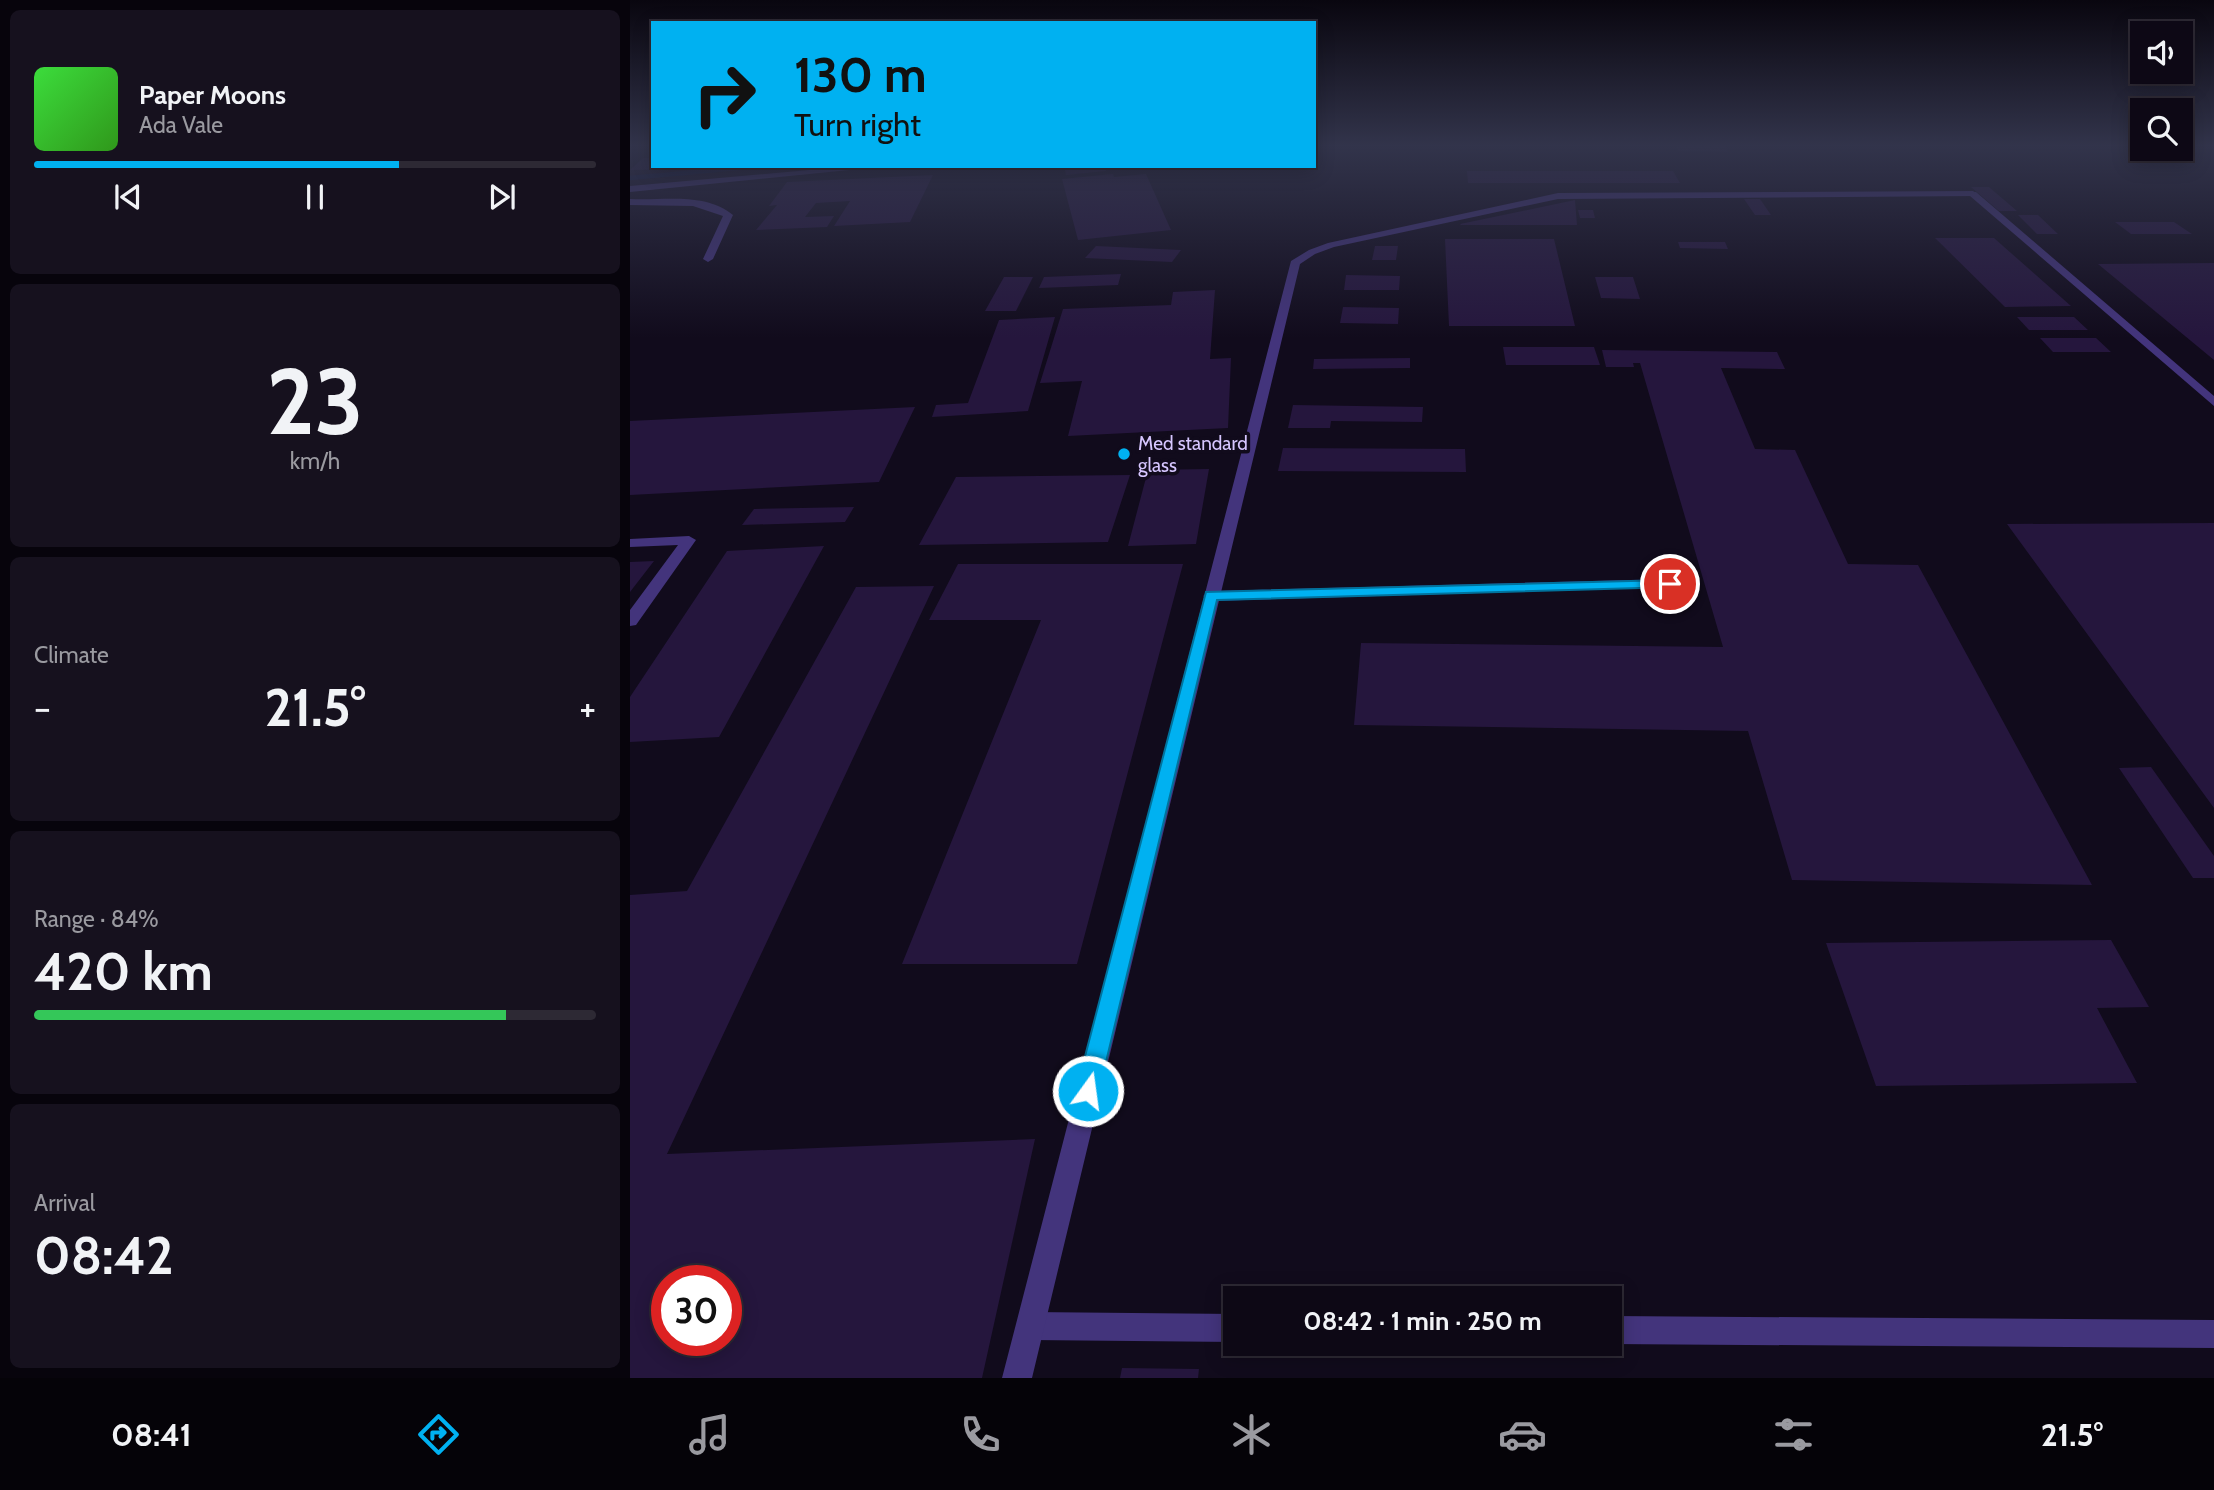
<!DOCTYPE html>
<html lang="en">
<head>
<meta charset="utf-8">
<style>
  :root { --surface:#0d0815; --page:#16111e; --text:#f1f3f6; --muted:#9a9aa0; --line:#2d2934; --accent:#00b1f1 }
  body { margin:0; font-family:Cabin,sans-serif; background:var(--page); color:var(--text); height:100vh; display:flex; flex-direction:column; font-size:26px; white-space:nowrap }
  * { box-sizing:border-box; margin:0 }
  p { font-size:23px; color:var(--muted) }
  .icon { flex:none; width:38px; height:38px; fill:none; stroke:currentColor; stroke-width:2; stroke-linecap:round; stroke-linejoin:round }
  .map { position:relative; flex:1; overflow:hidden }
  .side { display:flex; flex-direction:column; gap:10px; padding:10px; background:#07040c; width:630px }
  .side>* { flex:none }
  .banner { position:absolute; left:21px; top:21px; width:665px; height:147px; border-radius:0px; box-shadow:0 4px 18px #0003,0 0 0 2px var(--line); background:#00b1f1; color:#111; overflow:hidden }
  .tools { position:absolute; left:1500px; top:21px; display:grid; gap:14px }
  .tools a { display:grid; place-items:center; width:63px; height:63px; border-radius:0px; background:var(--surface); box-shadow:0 4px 18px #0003,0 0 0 2px var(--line); font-size:35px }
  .speed { position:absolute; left:21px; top:1265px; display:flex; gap:14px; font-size:35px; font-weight:700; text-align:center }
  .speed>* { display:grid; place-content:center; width:91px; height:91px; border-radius:50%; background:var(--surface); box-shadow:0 4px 18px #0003,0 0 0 2px var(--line); line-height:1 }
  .speed .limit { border:10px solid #d22; background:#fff; color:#111 }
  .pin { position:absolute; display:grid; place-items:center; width:60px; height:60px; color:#fff; margin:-30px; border:4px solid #fff; border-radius:50%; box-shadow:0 2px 7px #0007 }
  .me { position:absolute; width:77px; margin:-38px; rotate:14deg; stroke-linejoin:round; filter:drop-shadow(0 0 5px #0008) }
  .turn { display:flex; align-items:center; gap:24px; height:147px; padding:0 28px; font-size:32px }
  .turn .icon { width:91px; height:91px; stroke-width:2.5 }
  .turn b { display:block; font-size:49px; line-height:60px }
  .big { font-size:52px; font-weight:700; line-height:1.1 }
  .side .tile { flex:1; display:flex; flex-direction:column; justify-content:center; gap:10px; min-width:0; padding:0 24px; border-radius:10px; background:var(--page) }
  .side .dial { align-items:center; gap:0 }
  .dial b { font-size:91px; line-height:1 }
  .song { display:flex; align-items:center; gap:21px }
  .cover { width:84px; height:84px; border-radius:10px; background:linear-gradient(135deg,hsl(120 70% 55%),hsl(110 70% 35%)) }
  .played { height:7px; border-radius:4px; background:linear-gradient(90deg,var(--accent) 65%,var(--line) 65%) }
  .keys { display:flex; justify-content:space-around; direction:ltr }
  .heat { display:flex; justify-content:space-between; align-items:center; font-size:38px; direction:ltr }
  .charge { height:10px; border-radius:5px; background:linear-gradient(90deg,#34c759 84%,var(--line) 0) }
  .trip { position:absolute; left:593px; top:1286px; width:399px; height:70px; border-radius:0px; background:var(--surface); box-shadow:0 4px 18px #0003,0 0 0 2px var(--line); font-weight:700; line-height:70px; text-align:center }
  .tab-bar { display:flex; height:112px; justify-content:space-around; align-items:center; background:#050308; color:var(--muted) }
  .tab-bar .icon { width:49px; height:49px }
  .tab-bar .on { color:var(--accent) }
  .tab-bar b { font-size:32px; color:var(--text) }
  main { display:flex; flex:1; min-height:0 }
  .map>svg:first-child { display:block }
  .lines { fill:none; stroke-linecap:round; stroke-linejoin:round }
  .stream { stroke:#071138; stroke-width:4.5 }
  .building { fill:#25163d; fill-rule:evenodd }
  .lane { fill:#43347c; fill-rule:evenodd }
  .street { fill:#43347c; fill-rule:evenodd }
  .route { fill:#00b1f1; stroke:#00739d; stroke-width:2 }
  .poi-dot { fill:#00b1f1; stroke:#110b1c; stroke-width:2.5 }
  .labels { text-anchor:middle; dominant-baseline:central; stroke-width:7; stroke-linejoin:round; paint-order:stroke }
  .far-poi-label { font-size:19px; fill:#d6c6ff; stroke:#110b1c; text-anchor:start }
</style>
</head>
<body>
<main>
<section class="side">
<div class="tile">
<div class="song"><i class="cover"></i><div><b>Paper Moons</b><p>Ada Vale</p></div></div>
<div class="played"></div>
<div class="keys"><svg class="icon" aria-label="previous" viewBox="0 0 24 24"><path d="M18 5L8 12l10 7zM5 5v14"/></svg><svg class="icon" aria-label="pause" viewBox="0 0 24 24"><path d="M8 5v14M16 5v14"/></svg><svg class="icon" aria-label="next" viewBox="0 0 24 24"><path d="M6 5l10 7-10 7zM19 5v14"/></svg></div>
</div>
<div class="tile dial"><b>23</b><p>km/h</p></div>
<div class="tile"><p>Climate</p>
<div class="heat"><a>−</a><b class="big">21.5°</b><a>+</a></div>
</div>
<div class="tile"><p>Range · 84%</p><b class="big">420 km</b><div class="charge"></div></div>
<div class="tile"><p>Arrival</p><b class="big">08:42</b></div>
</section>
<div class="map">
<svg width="1584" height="1378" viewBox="0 0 1584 1378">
  <rect width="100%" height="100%" fill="#110b1c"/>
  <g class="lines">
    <path class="stream" d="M0,178L130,166"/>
  </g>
  <path class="building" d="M1046,145H1094L1098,152L1049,151Z
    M13,158H23V166H48V169L0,170Z
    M434,166H475L476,171L436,175Z
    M837,171H1043L1050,183H838Z
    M483,174L484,177L516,174L541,230L448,240L432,179Z
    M303,175L280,222L204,226L220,201L186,203L175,217L204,216L197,227L126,230L147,205L139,206L157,182Z
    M1341,187H1359L1387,211H1369Z
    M1114,199H1130L1141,215H1125Z
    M945,200L947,225H831L830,224Z
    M948,210H963L965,218H950Z
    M1388,215H1408L1428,234H1407Z
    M1485,222H1544L1562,234H1501Z
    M1305,238H1364L1441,306L1375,307Z
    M815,239H924L945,326H819Z
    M1048,242H1095L1098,249L1050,248Z
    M466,246L551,250L542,262L455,258Z
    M745,246H768L766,260H742Z
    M1584,263V360L1468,264Z
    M491,274L488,285L409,288L414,277Z
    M716,275L770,276L769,290H714Z
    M374,277H403L386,311H355Z
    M965,277H1003L1010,299L971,298Z
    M585,290L580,359L601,358L598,428L438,436L452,381L410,383L433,309L541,305L543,292Z
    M713,307L769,308L768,324L710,323Z
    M425,317L398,411L302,417L306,405L338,403L369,320Z
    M1387,317H1444L1458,330H1399Z
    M1410,338H1466L1481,352H1423Z
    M873,347H964L970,365H876Z
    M972,350L1147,352L1155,369L1091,368L1125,449L1165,450L1218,564L1288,565L1462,885L1162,880L1118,731L724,725L731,643L1093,647L1010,363H1003L1004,367H976Z
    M780,358V368L683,369L684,359Z
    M663,405L793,407L792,422L701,421L700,428H658Z
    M285,407L249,482L0,495V421Z
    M653,448L835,449L836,472L648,471Z
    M579,469L566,544L498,546L518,470Z
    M500,475L478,542L289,545L326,477Z
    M224,507L215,522L112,525L124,509Z
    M1584,523V808L1377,524Z
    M194,546L89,737L0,742V697L97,551Z
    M24,561L0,592V562Z
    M328,564H553L447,964H272L411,620H299Z
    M304,586L37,1154L405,1139L352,1378H0V895L57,891L226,587ZM37,1281H96V1340H37Z
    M1521,767L1584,856V878H1563L1489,768Z
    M1481,940L1519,1007L1467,1008L1507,1083L1246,1086L1196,943Z
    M492,1368L569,1369L568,1378H490Z"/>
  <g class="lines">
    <path class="lane" d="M224,166H259L0,192V186Z
      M1340,192H1346L1584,396V406L1340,196Z
      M0,199C33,201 75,192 103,215L83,259L78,262L73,259L93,216L63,206L0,205Z
      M59,536L66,540L6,625L0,626V610L48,545L0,547V539Z
      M1039,579L1047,584L1045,587L581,601L573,596L581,591Z
      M400,1312L606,1314V1342L400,1340L390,1336L386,1326L390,1316Z
      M980,1316L1584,1320V1348L980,1344Z"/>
    <path class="street" d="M1343,191L1347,194L1346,196L928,199L704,247L685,254L670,264L402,1378H372L661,261L679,250L698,243L928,193Z"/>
  </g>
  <linearGradient id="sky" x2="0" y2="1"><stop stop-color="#09060f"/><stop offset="0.43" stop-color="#32344b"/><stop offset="1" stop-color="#32344b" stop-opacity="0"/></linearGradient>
  <rect width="1584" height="338" fill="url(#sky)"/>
  <path class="route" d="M1040,580L1045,581V587L587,600L469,1091L466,1099L458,1102L450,1099L446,1091L576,592Z"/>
  <circle class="poi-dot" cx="494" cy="454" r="7"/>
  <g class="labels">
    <g class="far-poi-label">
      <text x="508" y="443">Med standard<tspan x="508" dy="22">glass</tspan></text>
    </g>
  </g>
</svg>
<div class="tools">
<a><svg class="icon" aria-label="sound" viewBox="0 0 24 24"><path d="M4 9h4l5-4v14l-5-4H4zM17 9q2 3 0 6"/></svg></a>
<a><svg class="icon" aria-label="search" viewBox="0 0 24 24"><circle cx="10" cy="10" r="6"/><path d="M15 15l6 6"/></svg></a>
</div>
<div class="speed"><div class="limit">30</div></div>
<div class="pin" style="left:1040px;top:584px;background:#d93025"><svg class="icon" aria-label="arrive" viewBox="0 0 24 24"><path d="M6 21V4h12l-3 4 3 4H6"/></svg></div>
<svg class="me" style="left:458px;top:1091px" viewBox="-20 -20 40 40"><circle r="17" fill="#00b1f1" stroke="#fff" stroke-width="3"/><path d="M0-11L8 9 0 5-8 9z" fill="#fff"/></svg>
<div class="trip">08:42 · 1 min · 250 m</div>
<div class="banner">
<div class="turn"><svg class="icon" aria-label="right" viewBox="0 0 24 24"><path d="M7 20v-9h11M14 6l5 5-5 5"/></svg><div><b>130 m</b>Turn right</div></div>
</div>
</div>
</main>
<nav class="tab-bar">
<b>08:41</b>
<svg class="icon on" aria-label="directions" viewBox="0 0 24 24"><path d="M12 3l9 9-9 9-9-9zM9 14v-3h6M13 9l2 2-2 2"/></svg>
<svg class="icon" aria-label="music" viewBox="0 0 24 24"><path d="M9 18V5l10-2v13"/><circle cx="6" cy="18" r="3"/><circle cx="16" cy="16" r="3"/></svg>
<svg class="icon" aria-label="phone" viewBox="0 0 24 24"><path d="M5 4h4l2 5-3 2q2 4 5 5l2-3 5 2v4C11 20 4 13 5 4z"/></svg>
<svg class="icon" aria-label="climate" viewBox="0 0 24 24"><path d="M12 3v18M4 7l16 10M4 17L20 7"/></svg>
<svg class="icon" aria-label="car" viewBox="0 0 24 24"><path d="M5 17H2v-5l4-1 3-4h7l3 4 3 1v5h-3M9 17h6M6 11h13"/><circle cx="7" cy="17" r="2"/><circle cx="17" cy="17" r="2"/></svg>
<svg class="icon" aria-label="filters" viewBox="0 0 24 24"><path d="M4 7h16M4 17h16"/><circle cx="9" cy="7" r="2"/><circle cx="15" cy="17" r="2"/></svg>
<b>21.5°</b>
</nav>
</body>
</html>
